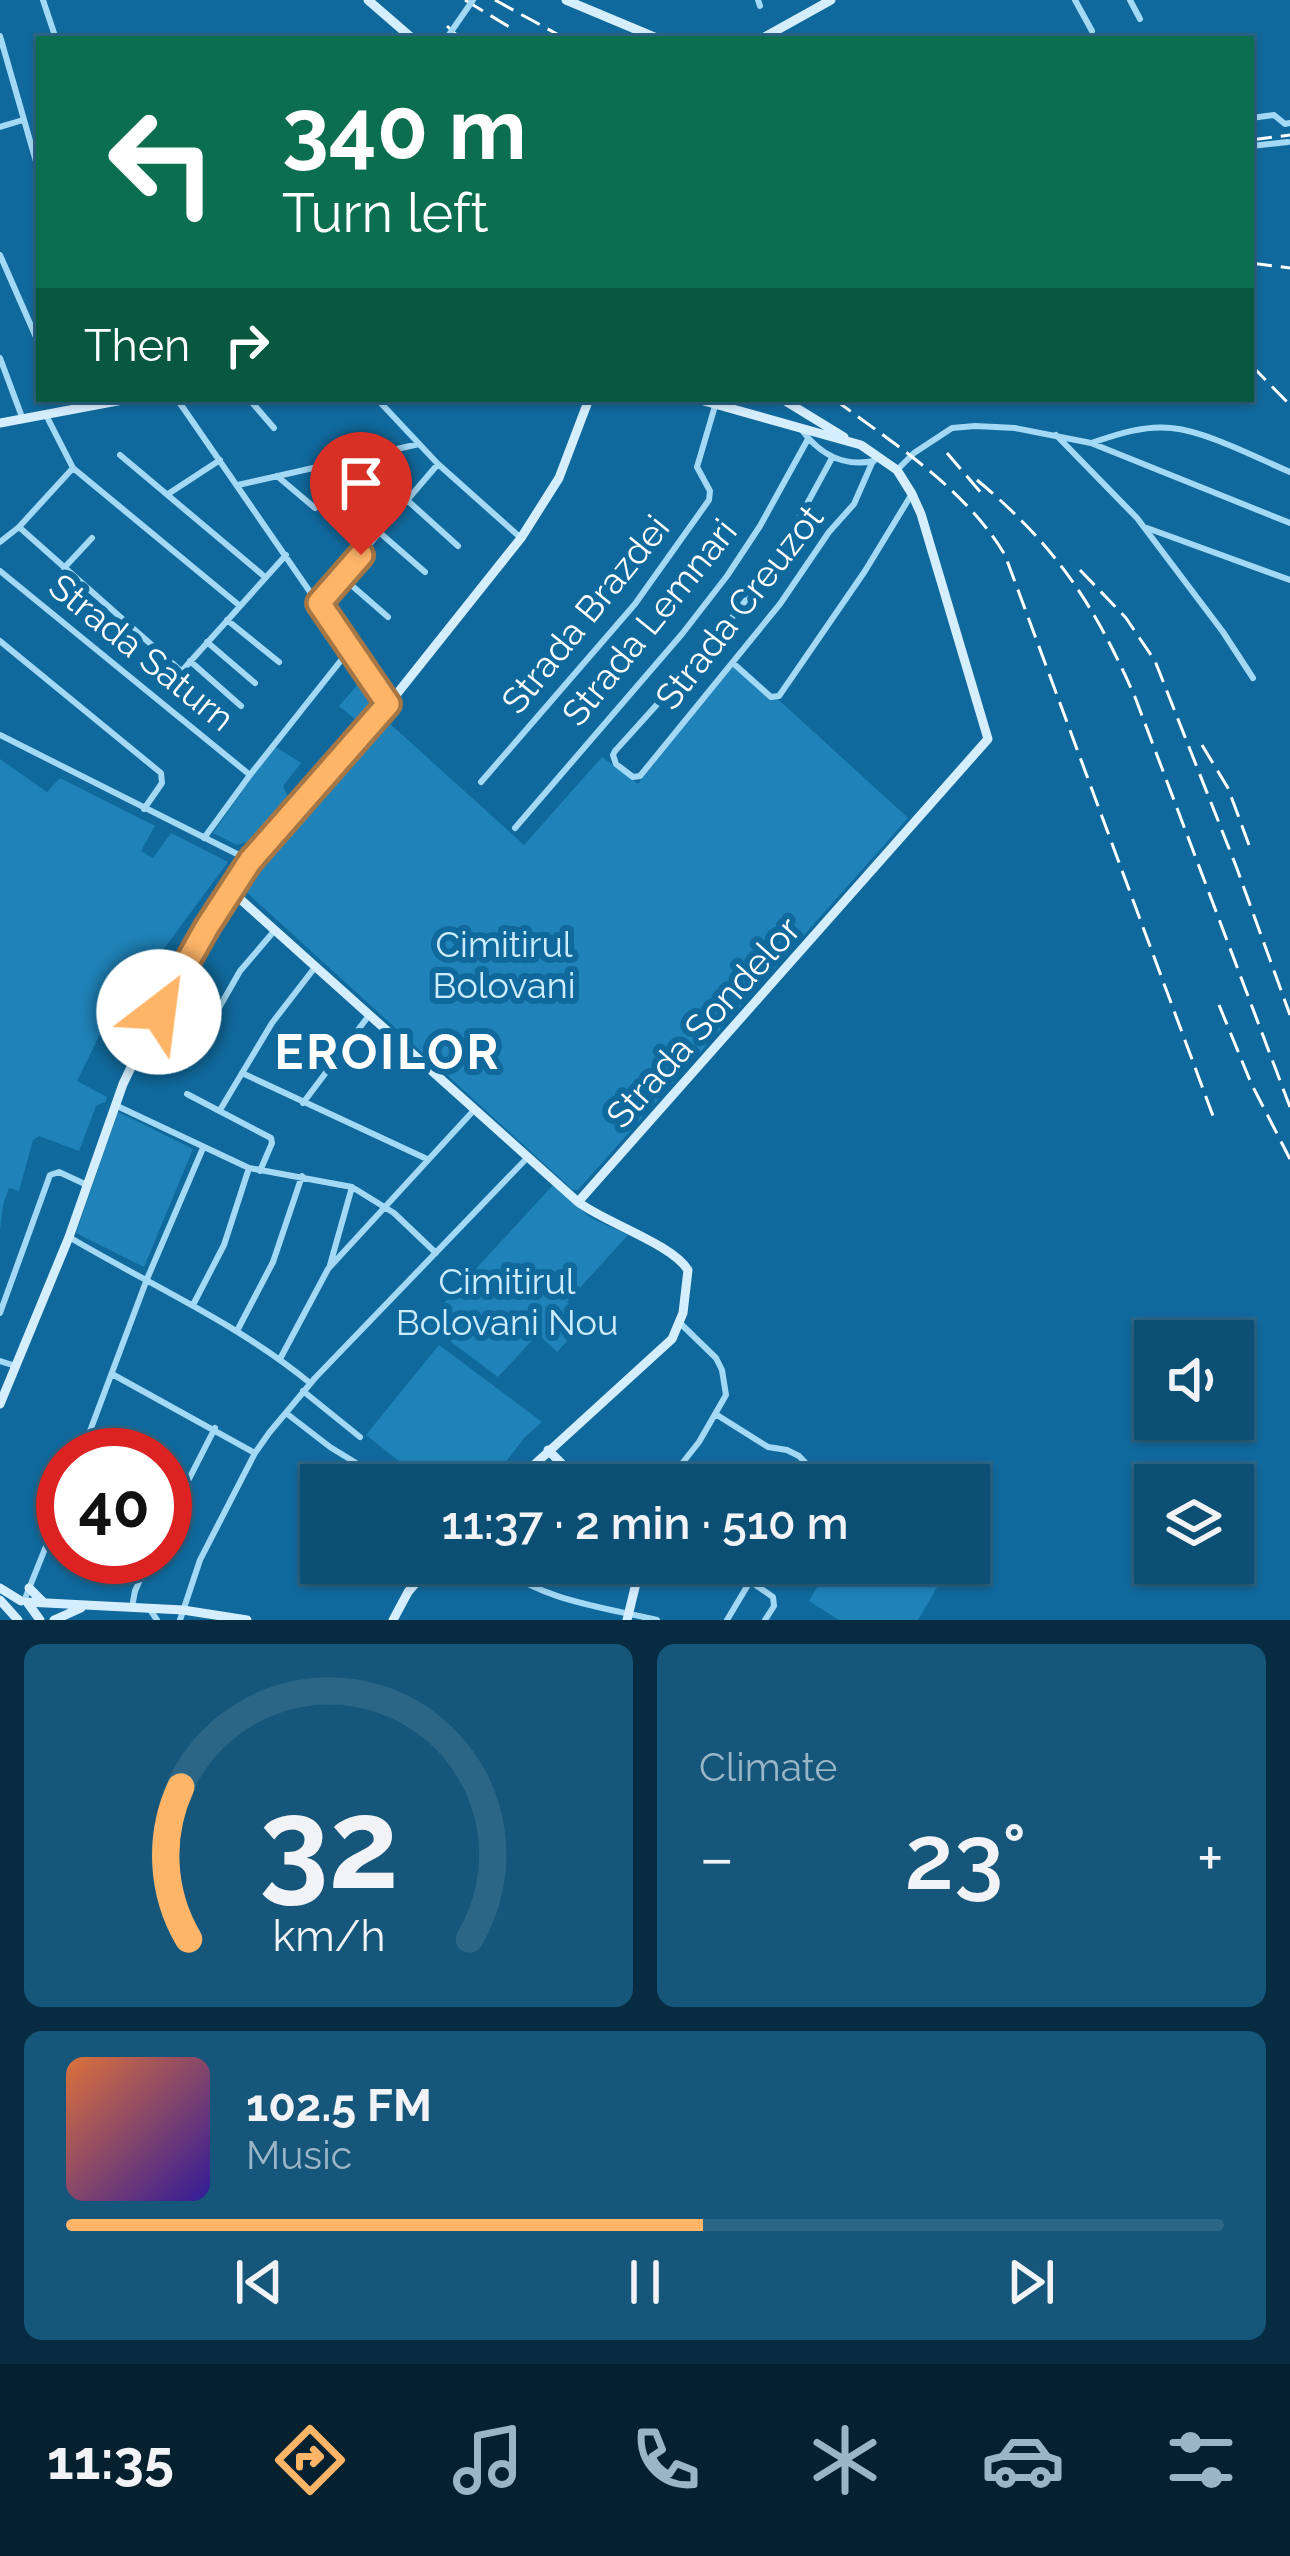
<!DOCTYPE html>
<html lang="en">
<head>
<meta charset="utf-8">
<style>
  :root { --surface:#0c4f75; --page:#15567a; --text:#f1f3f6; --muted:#9ab5c5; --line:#2c6687; --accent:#ffb568 }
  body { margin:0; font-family:Raleway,sans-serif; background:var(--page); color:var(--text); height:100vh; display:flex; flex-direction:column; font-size:45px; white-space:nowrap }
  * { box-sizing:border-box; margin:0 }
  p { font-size:39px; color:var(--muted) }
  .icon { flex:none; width:66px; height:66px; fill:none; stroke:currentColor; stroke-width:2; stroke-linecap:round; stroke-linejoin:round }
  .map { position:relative; height:1620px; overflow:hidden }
  .side { display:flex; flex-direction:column; gap:24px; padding:24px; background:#072b40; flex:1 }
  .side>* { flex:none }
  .top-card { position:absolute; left:36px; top:36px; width:1218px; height:366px; border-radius:0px; box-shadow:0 3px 9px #0004,0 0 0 3px var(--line); background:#0b6e4f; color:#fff; overflow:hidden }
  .buttons { position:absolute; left:1134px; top:1320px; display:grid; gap:24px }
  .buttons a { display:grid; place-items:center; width:120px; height:120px; border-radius:0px; background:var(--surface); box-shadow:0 3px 9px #0004,0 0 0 3px var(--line); font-size:60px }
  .speed { position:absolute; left:36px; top:1428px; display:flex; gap:24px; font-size:60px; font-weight:700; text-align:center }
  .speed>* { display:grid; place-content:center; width:156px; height:156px; border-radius:50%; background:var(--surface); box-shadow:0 3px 9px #0004,0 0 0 3px var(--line); line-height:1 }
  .speed .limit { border:18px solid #d22; background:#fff; color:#111 }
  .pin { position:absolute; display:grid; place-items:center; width:102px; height:102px; color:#fff; margin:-123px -51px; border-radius:50% 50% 50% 0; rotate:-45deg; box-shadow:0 0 12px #0007 }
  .pin .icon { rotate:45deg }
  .me { position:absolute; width:132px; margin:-66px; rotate:30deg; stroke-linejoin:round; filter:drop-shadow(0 0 9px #0008) }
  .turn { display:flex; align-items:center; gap:42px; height:252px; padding:0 48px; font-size:54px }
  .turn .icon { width:156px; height:156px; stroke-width:2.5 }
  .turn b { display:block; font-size:84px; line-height:102px }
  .then { display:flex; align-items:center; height:114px; padding:0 48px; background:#0003; gap:24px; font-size:45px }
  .big { font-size:90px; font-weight:600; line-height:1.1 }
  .side .widget { flex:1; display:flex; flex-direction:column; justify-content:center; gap:18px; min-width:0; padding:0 42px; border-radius:18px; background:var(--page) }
  .side .dial { align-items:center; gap:0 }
  .dial svg { height:312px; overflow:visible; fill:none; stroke:var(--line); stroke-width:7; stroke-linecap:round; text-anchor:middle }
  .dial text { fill:var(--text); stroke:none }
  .song { display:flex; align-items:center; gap:36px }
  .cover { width:144px; height:144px; border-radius:18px; background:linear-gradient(135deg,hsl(20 70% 55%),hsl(250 70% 35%)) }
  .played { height:12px; border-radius:6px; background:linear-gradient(90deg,var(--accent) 55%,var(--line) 55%) }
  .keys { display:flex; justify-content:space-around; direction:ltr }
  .heat { display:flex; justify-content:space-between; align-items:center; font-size:66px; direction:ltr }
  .side .tiles { flex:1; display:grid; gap:24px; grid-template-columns:1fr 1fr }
  .widget:last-child { grid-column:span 2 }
  .trip { position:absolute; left:300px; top:1464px; width:690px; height:120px; border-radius:0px; background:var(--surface); box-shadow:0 3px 9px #0004,0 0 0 3px var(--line); font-weight:600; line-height:120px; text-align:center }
  .menu { display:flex; height:192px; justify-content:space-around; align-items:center; background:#05202f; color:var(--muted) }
  .menu .icon { width:84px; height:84px }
  .menu .on { color:var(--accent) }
  .menu b { font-size:54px; color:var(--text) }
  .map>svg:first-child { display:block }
  .green { fill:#1f83b9 }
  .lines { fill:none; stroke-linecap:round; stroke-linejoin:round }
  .street { stroke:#a4d9f5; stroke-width:6 }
  .secondary { stroke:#d5eefd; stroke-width:9 }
  .rail { stroke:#fff; stroke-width:3; stroke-dasharray:21 9; stroke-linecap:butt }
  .street-bridge { stroke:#a4d9f5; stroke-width:6 }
  .route-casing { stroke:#a67644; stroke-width:30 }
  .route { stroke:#ffb568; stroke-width:21 }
  .labels { text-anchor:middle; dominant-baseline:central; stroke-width:12; stroke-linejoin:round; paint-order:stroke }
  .street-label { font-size:36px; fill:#fff; stroke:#10699c }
  .park-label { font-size:36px; fill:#cdedfe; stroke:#10699c }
  .district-label { font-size:48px; font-weight:bold; letter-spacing:3px; fill:#fff; stroke:#10699c }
</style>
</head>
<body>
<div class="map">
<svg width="1290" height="1620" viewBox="0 0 1290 1620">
  <rect width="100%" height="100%" fill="#10699c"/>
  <path class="green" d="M732,666L781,702L908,818L578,1190H573L242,888L258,863L388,722L524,845L602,757L638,784Z
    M360,682L376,704L360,723L339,706Z
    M274,746L301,763L283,786L290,801L257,839L237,845L213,833Z
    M0,759L47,792L60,778L155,826L141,851L153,858L171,833L228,862L112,1019L108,1018L77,1081L107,1097L105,1102L96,1106L79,1151L39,1136L33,1140L19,1191L9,1188L3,1205L0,1230Z
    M118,1112L193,1149L144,1267L76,1233Z
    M554,1184L589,1217L628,1235L567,1302L586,1320L557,1352L538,1334L498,1377L426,1323Z
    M439,1345L542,1422L525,1437L488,1485H429L366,1435Z
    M831,1563H951L918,1620H839L809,1601Z"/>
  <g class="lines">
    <path class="street" d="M43,0L56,39
      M758,0L760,6
      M1075,0L1092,31
      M1130,0L1140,19
      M0,36L39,172
      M1251,118L1274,115L1285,124L1290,123
      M0,127L23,120
      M1251,146L1288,142
      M0,255L39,344
      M0,358L22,417
      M177,399L388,705
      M249,399L274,428
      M377,399L438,464L521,538
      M46,415L73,468L240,606
      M801,429C820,455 843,467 874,461
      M1056,435L1137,518L1223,632L1253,678
      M1094,442C1118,434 1145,425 1171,428C1206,431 1257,458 1290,472
      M120,455L265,577
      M832,458C807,504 782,552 750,595C708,649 661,700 615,751L613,755L616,764L633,777L640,776L780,604L829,532L854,504L872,463
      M897,470L914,453L952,428L975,426L1015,428L1091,443L1290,523
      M277,476L315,508
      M238,485L419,444
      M168,494L220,460
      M407,500L458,546
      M19,527L181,671
      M1147,528L1290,580
      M379,532L425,572
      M0,542L19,527L73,468
      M64,568L92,538
      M0,571L250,775
      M342,577L388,617
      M320,602L438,464
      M227,620L279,662
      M0,641L161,773L162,783L144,809
      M207,642L255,683
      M190,661L241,706
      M733,663L771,697L779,696L865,571L910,497
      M171,683L286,555
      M0,735L249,860
      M481,782L635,604L709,500L710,491L697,467L715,406
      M515,828L682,634L727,576L760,526L808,439
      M204,838L250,775L350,649
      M147,1034L182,1051L195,1050L240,971L275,930
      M242,1073L427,1159
      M187,1094L271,1138L272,1143L260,1171
      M303,1103L370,1014
      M115,1105L249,1168L352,1187L394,1213L436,1253
      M220,1110L272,1023L316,966
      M69,1237C150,1285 237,1323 310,1383
      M330,1265L352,1187
      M193,1305L224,1245L249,1168
      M0,1313L50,1175L59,1172L87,1185
      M237,1331L273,1262L302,1176
      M280,1359L328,1269L475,1109
      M0,1361L16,1366
      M112,1374L255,1453
      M303,1391L360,1437
      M286,1413L330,1447L392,1485
      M717,1415L768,1447L787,1450L799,1456L827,1485
      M81,1455L147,1279L203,1148
      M683,1463L717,1485
      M665,1485L699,1442L726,1395L722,1370L716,1358L680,1323
      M165,1526L215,1428
      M399,1563L417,1580
      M498,1563C536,1600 607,1608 657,1620
      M750,1581L773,1597L774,1606L765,1620
      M760,1587L774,1563
      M24,1601L63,1504
      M132,1607L135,1591L150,1557
      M149,1608L157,1620
      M180,1620L200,1560L255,1453L269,1433L315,1378L528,1157
      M727,1620L761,1563"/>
    <path class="secondary" d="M368,0L413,39
      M566,0L659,39
      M761,39L831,0
      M782,399L844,437
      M0,423L128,399
      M230,890L578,1202C606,1223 672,1244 688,1270L683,1313L672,1339L512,1485
      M578,1202L988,739L921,514L912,494L897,470L861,445L697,399
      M0,1404L69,1237L123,1084L147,1034L207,927L250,861L388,705L521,538L559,478L589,399
      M548,1450L583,1485
      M0,1588L21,1601
      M29,1588L43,1602
      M0,1600L18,1620
      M27,1602L183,1610L247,1620
      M27,1602L40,1620
      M54,1620L81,1608
      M393,1620L408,1592L433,1563
      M627,1620L641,1563"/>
    <path class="rail" d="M465,0L511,28
      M495,0L566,39
      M447,26L461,39
      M1251,140L1290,135
      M1251,263L1290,268
      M1251,365L1290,405
      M834,399C895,445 965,488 1005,555L1216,1124
      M947,453L982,494
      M977,480C1056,546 1094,604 1135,697L1290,1107
      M1080,570L1126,618L1155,661L1236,866L1290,1015
      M1202,745L1228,788L1249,845
      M1219,1005L1251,1083L1290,1159"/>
    <path class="street-bridge" d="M446,39L473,0"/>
  </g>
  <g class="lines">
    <g class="route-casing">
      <path id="route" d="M159,1012L207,927L250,861L388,704L319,603L361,555"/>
    </g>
    <use href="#route" class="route"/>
  </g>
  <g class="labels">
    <g class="street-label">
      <text transform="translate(739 607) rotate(-52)">Strada Creuzot</text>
      <text transform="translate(585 614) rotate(-51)">Strada Brazdei</text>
      <text transform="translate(649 622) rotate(-51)">Strada Lemnari</text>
      <text transform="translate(142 652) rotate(39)">Strada Saturn</text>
      <text transform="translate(703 1022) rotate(-48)">Strada Sondelor</text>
    </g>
    <g class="park-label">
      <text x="504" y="944">Cimitirul<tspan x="504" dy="41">Bolovani</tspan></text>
      <text x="507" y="1281">Cimitirul<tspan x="507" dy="41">Bolovani Nou</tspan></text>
    </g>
    <g class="district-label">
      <text x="388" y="1052">EROILOR</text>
    </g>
  </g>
</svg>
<div class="buttons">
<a><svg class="icon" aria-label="sound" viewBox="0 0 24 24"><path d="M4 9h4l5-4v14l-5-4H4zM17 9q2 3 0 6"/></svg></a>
<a><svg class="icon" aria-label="layers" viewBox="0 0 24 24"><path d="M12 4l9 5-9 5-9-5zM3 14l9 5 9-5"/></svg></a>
</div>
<div class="speed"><div class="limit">40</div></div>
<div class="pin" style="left:361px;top:555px;background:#d93025"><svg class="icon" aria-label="arrive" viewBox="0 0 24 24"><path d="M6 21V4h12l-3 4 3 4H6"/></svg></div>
<svg class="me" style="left:159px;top:1012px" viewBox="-20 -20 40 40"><circle r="19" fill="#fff"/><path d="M0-13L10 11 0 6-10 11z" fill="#ffb568"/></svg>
<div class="trip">11:37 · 2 min · 510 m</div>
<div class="top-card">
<div class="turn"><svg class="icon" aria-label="left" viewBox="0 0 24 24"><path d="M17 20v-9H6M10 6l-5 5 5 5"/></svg><div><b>340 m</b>Turn left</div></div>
<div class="then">Then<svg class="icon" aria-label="right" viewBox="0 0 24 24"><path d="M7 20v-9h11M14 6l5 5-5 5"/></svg></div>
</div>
</div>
<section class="side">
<div class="tiles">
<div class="widget dial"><svg viewBox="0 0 100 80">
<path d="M14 69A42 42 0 1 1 86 69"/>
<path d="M14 69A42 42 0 0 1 12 30" stroke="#ffb568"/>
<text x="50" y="56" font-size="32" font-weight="700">32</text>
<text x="50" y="72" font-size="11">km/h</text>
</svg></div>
<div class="widget"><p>Climate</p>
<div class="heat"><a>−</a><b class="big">23°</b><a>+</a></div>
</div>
<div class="widget">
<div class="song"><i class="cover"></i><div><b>102.5 FM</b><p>Music</p></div></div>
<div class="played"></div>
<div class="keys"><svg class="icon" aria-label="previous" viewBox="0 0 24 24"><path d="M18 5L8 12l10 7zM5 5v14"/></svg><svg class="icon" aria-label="pause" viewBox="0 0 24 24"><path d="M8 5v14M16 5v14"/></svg><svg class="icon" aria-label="next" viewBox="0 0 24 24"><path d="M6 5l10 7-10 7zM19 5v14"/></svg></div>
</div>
</div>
</section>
<nav class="menu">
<b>11:35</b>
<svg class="icon on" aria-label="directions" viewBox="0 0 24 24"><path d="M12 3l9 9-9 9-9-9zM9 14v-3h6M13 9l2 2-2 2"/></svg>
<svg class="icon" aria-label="music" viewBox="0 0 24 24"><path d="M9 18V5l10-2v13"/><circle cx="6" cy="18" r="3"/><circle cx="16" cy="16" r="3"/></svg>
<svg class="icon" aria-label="phone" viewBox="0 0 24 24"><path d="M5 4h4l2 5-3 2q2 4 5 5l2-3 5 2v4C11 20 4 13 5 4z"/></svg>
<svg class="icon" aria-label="climate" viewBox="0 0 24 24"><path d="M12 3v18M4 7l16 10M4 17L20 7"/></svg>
<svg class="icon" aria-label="car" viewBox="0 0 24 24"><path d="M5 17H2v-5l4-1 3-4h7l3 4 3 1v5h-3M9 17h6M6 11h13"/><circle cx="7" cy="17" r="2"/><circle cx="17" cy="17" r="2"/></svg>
<svg class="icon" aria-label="filters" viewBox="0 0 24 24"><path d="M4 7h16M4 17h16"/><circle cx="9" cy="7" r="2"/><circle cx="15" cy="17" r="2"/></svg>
</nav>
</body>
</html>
